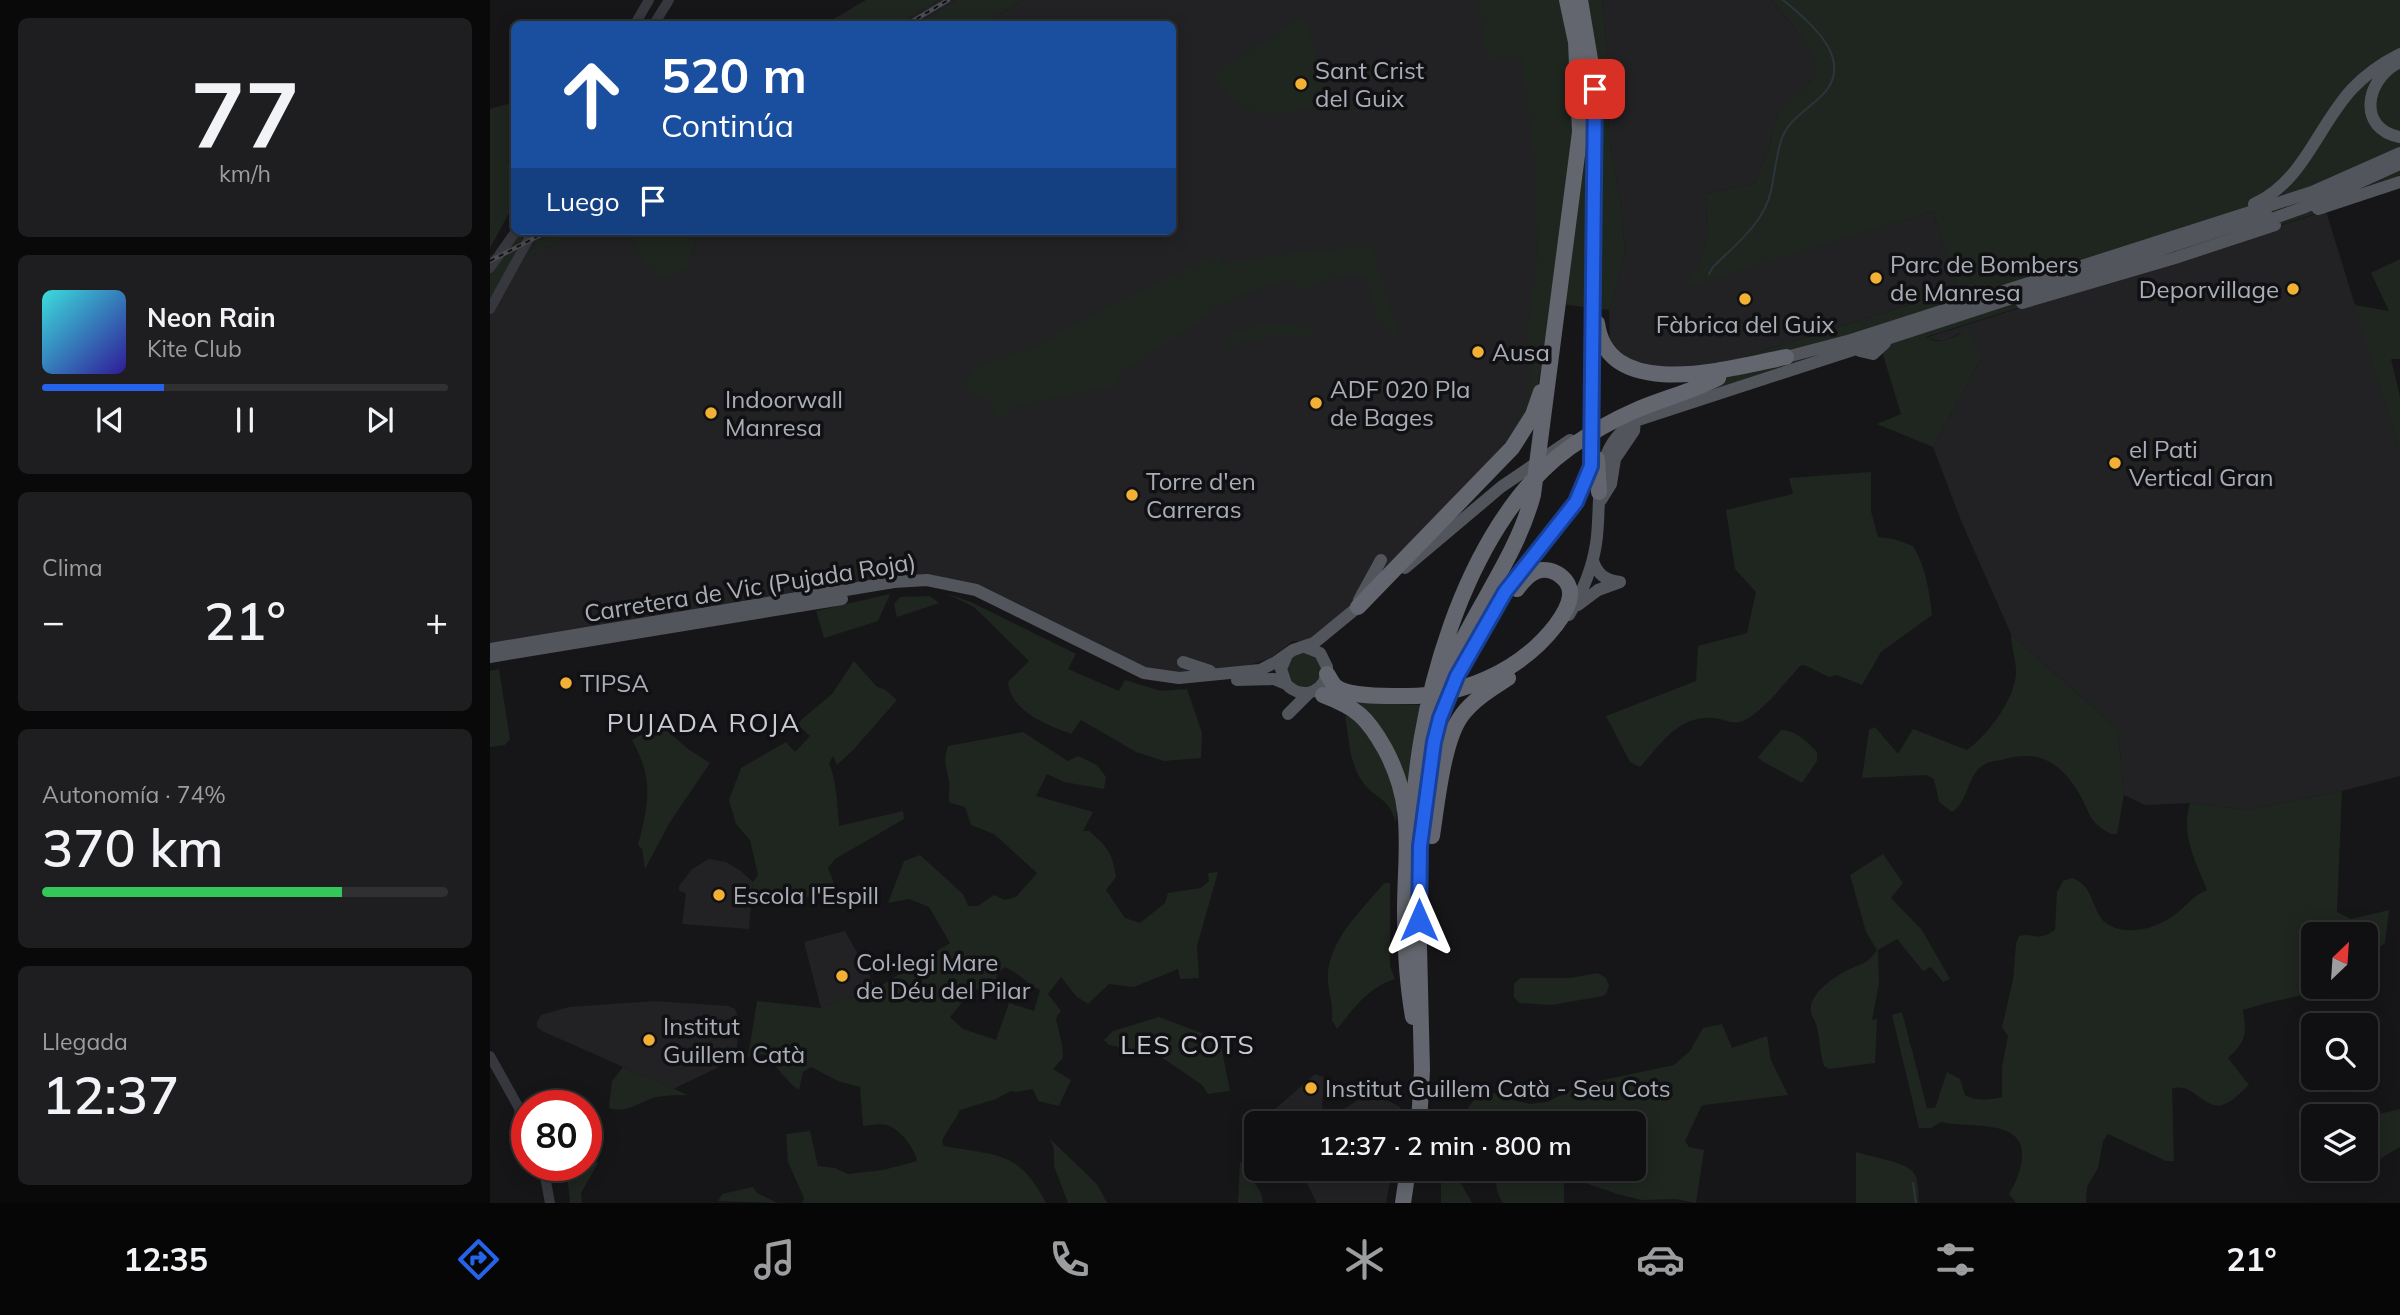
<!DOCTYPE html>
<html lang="es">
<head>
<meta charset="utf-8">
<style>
  :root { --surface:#101012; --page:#1e1e20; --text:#f1f3f6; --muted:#9c9d9f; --line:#303032; --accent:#2563eb }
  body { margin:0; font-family:Mulish,sans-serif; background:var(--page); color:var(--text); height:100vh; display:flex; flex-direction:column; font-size:26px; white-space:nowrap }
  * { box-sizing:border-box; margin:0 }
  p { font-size:23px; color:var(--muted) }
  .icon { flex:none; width:38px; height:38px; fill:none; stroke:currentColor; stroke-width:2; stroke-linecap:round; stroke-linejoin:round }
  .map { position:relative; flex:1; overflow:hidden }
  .panel { display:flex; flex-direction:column; gap:18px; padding:18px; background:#09090a; width:490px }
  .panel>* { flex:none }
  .hud { position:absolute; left:21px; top:21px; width:665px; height:214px; border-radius:10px; box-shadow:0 4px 18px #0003,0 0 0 2px var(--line); background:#1a4fa0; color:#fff; overflow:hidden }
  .needle { width:46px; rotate:25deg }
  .fabs { position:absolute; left:1811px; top:922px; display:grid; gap:14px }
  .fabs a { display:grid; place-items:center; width:77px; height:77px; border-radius:10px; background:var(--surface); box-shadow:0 4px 18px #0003,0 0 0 2px var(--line); font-size:35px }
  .speed { position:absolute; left:21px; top:1090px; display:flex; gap:14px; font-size:35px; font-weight:700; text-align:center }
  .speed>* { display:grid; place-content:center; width:91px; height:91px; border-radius:50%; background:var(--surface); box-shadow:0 4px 18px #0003,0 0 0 2px var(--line); line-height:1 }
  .speed .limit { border:10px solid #d22; background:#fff; color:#111 }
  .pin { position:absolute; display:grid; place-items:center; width:60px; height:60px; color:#fff; margin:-30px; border-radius:14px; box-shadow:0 4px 10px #0006 }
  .me { position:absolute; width:77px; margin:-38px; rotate:0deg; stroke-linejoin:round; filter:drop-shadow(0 0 5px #0008) }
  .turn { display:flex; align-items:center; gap:24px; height:147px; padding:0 35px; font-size:32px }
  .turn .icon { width:91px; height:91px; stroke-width:2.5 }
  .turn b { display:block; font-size:49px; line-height:60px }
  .then { display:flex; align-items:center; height:66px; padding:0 35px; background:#0003; gap:14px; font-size:26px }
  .big { font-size:52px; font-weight:600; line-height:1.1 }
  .panel .tile { flex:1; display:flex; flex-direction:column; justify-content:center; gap:10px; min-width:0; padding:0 24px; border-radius:10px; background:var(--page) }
  .panel .dial { align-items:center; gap:0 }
  .dial b { font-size:91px; line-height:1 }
  .song { display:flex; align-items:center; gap:21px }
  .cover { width:84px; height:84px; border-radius:10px; background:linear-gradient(135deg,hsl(180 70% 55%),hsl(250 70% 35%)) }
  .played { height:7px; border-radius:4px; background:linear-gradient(90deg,var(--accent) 30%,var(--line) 30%) }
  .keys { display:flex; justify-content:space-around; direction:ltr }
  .heat { display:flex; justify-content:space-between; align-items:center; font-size:38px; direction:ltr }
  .charge { height:10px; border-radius:5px; background:linear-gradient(90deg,#34c759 74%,var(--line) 0) }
  .trip { position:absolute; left:754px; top:1111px; width:402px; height:70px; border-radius:10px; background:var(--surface); box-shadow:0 4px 18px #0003,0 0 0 2px var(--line); font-weight:600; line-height:70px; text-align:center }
  .menu { display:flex; height:112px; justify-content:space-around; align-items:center; background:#060607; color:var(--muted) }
  .menu .icon { width:49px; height:49px }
  .menu .selected { color:var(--accent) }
  .menu b { font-size:32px; color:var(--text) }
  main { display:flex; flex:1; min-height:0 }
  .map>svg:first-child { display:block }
  .built { fill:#222225 }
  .green { fill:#1e261f; fill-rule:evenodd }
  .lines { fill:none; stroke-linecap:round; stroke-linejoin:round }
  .stream { stroke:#2c353c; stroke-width:2 }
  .minor { stroke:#37383d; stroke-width:10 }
  .major { stroke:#53555c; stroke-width:12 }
  .highway { stroke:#63666e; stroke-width:16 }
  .rail-casing { stroke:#4a4c52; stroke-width:4.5 }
  .rail { stroke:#111113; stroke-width:2; stroke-dasharray:5; stroke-linecap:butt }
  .route-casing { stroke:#184099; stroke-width:18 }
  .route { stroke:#2563eb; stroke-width:12 }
  .poi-dot { fill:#f2b134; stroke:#111113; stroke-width:2.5 }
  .labels { text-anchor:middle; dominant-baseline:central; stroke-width:7; stroke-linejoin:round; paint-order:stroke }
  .poi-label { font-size:24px; fill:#a8adb8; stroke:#111113; text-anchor:start }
  .street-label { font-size:24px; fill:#a8adb8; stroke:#111113 }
  .neighbourhood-label { font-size:26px; letter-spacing:2px; fill:#c9ccd4; stroke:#111113 }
</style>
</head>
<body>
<main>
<section class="panel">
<div class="tile dial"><b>77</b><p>km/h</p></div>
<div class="tile">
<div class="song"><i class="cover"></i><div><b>Neon Rain</b><p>Kite Club</p></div></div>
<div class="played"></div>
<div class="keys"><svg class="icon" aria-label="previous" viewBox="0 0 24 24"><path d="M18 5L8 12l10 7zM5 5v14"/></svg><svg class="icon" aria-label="pause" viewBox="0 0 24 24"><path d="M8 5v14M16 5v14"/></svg><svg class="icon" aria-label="next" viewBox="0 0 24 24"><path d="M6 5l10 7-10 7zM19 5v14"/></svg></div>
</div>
<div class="tile"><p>Clima</p>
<div class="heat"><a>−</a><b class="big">21°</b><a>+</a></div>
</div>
<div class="tile"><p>Autonomía · 74%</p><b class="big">370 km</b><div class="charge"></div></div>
<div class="tile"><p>Llegada</p><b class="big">12:37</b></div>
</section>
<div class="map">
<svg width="1910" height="1203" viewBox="0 0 1910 1203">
  <rect width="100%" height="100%" fill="#161618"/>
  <path class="built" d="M449,0H467L426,24H410Z
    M533,0H1063L1053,364L1026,436L863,605L817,641H803L779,659L749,668L698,672H664L484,585L393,587L0,653V256L50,231H68L46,242L39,257L90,231H137L143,239L197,270L208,231H682V24H494Z
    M1112,0H1281L1311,35L1326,61L1324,78L1289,112L1279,148L1265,183L1215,194L1219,234L1208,267L1193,288L1443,211L1468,289L1216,369L1152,367L1120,346L1119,310L1135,256L1132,212L1119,137L1117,51Z
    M1836,211L1910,451V776L1852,791L1757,810L1700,803L1655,805L1634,795L1628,730L1521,634L1472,523L1443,447L1490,360L1471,333L1453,341L1435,338Z
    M219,859L236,862L251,871L263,882L259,929L192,924L196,893L189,891V886L202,869Z
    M355,931L387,989L374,996L350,999L331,1008L314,942Z
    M165,1001L238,1006L245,1009L249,1020L246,1059L183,1089L52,1031L47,1027V1022L51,1015L79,1007Z
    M825,1074L834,1077L832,1109L852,1110L868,1100H897L910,1107L909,1123H788L783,1111Z
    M814,1169H902L896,1203H827L816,1182L819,1181Z"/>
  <path class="green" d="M376,0H449L410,24H335Z
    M467,0H533L494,24H426Z
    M988,0H1112L1117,51L1119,137L1132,212L1135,256L1119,310L1062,303L1047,391L1026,436L1016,441L1033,411L1038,395L1041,375L1037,361L1039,316L1048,253L1045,160L1031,55L997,60Z
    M1281,0H1910V187L1436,337C1452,347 1464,335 1480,330L1490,360L1443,447L1387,424L1411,414L1391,348L1226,399L1216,369L1468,289L1443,211L1192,289L1208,267L1219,234L1215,194L1265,183L1279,148L1289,111L1324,78L1325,61L1311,35Z
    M809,18L816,24L839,94L838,102C801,111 769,127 740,95C733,88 726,82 725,73Z
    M24,102V149L18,161L24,165V204L0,248V109Z
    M30,231H36L0,302V277Z
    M68,231H90L38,258L46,242Z
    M137,231H208L197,270L165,278Z
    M882,246L910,341L886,317L876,279C856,266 832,287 810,291L801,280L739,299L694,332L644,364L631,374L625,386L523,407L513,422L493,396L480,393L473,385L481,371L488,366L541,349L604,314L730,253L734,263L816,251Z
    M1910,259V359H1901L1910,397V451L1864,305L1899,311L1881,273Z
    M805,324L821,329L825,336L781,337L730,347L741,334L768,325Z
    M1381,472V511L1388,537L1404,539L1423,546C1436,567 1439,590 1442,615L1391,652L1372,685L1347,675L1339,677L1314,665L1310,666C1296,681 1270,716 1250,722C1241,724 1233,719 1224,718C1188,715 1172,743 1150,767L1140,762L1116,716L1206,681L1208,646L1257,633L1266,592L1245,569L1236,510L1303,494L1299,478Z
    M455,593L481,602L586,654L578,669L629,691L635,680L671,691L697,689L712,733L711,758L674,761L646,752L591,720L581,734C557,725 521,712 518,682L539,661L484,607Z
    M400,594L388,621L334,638L326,611Z
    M440,596L449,603L407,617L404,604L410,597Z
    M1521,634L1628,730L1634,795L1627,834H1621C1600,823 1601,816 1591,797C1572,763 1550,748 1511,760C1506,761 1500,761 1495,764C1477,773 1479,802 1462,812L1449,802L1444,779L1436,775L1372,778L1379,730L1385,727L1408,754L1423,729L1477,750C1497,736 1526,698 1526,672C1526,659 1521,647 1521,634Z
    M797 670a17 17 0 1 1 34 0a17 17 0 1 1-34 0Z
    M364,661L387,687L394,689L407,700L364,749L347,765L343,756L339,763C347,782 347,805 349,826L413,811L414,819L345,859L338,868L349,896L338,898L334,894L329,897L304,898L303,902C289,902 275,907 262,904L263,882L268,875L260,840L246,824L239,800L251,768L296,742L305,752L320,736L308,725L311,720L342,694Z
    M9,669L20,739L15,745L0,747V671Z
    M863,702L934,705L918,801Z
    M855,716L866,717C883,739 901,769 907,796C909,804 906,815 906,823C898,795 885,800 872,781C859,763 859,736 855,716Z
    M170,725L198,749L220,763L180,822L155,869L152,849L148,845C159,803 164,779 142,740Z
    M1291,730C1305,730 1318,742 1327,752V761L1312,783L1272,761L1268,757Z
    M533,732L578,761L588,756L607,765L616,777L614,789L574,782L557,774L546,796L603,812L593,831H599C617,847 622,851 626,877L616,890L635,918L650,923L675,903L678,893L711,888L719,881L718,873L728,872L707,946L709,978L690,979L688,969L644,987L619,984L598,1004L587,997L571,977L558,994L571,1011L566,1018C568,1031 573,1042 573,1058L563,1069L581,1080L569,1106L548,1101L543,1089L526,1092L521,1091L506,1099L470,1110C465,1121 455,1132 452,1142L454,1146C507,1156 529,1150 556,1203H312L314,1198L298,1162L296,1134L320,1131L328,1166L345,1168L358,1174L393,1170L427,1161C426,1150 409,1128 397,1125C390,1123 380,1125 373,1126L370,1087L348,1081L321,1067L313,1072L309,1090C294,1080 287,1065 274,1054L258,1057L267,1001L331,1008L350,999L374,996L460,943L439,907L419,899L398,903L414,861L430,855L473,894L478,906H488L504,895L515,900L526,897L547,873L504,834L481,825L475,807L460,803C457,794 461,789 459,781C456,766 453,761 458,746ZM515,967C529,973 536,983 550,990L544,1011L519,1003L506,1040L473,1029L460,1017C476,999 480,988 506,983L507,974Z
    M1852,791L1847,912L1861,919L1899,910L1895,943L1876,959V934H1824V987H1847C1816,995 1784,1000 1753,1010C1757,1035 1756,1041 1738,1058L1759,1085C1751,1092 1743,1102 1732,1105C1713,1110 1703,1081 1682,1089L1684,1161H1676L1618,1134L1613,1141L1608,1168L1597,1187L1596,1203H1526L1519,1194C1526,1182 1531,1171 1532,1157C1535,1117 1476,1129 1451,1122L1441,1128H1429L1402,1015L1412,1012L1437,1108H1445L1457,1072L1470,1079L1475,1095C1486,1101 1500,1100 1512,1097V1067L1518,1036L1512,1027L1523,980L1526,944L1529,936C1546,932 1545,943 1565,930L1567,892L1573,881L1582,878C1607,886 1600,917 1621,926C1641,936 1670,927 1687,913C1697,905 1704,895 1717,890C1706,862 1690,834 1700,803L1757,810Z
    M1393,854L1413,883L1401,898L1432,930L1460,979L1453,982L1441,967L1433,971L1407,939L1388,950L1389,984L1382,1020L1387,1019L1385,1063L1339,1069L1334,1066C1330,1054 1330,1040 1327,1028C1326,1022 1322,1017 1321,1012C1318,994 1343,978 1356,971C1371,963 1376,966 1387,950L1376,932L1360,875Z
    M894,883H900V966L905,979C880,986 864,1008 847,1029L842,1020C844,1003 836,987 838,971C844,933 872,911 894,883Z
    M1108,973L1116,978L1119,986L1116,994L1113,996L1062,1005L1029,1003L1024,997V984L1030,978H1080Z
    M669,1017L730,1040L740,1091L718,1094L712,1085L667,1054L619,1045L614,1040L623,1031Z
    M1232,1024L1242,1048L1277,1036L1281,1060L1298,1095L1214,1105L1211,1107L1195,1141L1199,1147L1214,1150L1206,1203L1186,1199L1152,1200L1127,1194L1081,1178L1074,1183V1203H1013C1005,1192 1006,1182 1006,1169H1144V1124H1002L993,1120L974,1123C976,1107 982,1100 995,1090L1023,1100L1040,1104L1057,1102L1094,1084L1184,1065L1200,1051L1213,1028Z
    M133,1067L198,1095C184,1095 170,1095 158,1100C144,1106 134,1113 119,1108L122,1081Z
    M1910,1109V1147L1888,1160L1876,1162V1117Z
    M560,1139L607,1184L617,1203H578L564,1166V1149Z
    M1366,1152C1378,1156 1413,1162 1421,1170C1430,1178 1428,1193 1429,1203H1366Z
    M96,1159L108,1163L91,1193L92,1203H80L76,1166H96Z
    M750,1161L771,1193L773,1203H748Z
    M951,1169H966L968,1178L982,1203H951Z
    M263,1187L267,1193L288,1203L228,1201L232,1194Z"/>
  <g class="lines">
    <path class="stream" d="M1219,274L1223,267C1246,244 1274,223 1281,191C1285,173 1286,155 1292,138C1298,121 1315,111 1328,99C1370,63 1321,23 1293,0
      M1423,1183L1426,1203"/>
    <path class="minor" d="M145,24L159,0
      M164,24L179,0
      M0,268L26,231
      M0,309L43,231
      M0,1056L29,1108L31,1126L27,1141L37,1154
      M53,1166L60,1203"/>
    <path class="major" d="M1908,63C1875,80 1867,129 1910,137
      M1764,204C1814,181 1827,127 1862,89C1876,74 1892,63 1910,54
      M1828,209L1910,182
      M1771,223L1815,207L1910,164
      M1532,303L1685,258L1785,225
      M1370,351L1383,354L1395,343
      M1289,359L1361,340L1822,192L1910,153
      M1111,500L1121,484L1125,459L1144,431L1145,421
      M1103,561C1108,575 1115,580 1130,582
      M915,568L1011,487L1080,440
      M869,600L891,560
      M1088,605L1108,590L1130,582
      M1079,615C1092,593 1102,570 1106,544C1113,499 1099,450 1145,421L1777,215
      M0,649L404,582L437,580L486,590L654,673L689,678L770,670L786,662L803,650L824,643L874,602
      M797,655L791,669L796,684C813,702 838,691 837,667L830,653L815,647
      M0,657L352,599
      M693,662L720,671
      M747,680L784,679L796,684
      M798,714L819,693"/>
    <path class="highway" d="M1107,323C1118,405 1244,367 1296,357
      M1107,459L1109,492
      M868,607L1022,448L1043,415L1051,392
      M837,674C840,678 842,684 846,687C859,697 894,696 910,696C969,698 1030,672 1066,625C1072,617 1079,607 1080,596C1082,580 1063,566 1047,571C1038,574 1032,582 1027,589
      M955,680C979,615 1025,562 1043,495L1090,132L1086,42L1077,0
      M833,695C867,708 877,717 895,749C926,807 915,849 915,911C915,947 917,982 923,1017
      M942,836C947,804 953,740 972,715C984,699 1001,689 1018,678
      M923,842C921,718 973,524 1079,448C1099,434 1121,421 1144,411C1171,399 1201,392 1228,378
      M929,1124L932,1070L928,904L930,846L946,732L967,676L1015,592L1086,502L1101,466L1105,89L1090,0
      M913,1203L918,1169"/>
    <g class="rail-casing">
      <path id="rail" d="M418,24L458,0
        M0,261L58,231"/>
    </g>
    <use href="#rail" class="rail"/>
  </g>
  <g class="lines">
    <g class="route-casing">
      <path id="route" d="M929,920L930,846L944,742L950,718L967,676L1015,592L1086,502L1101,466L1105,89"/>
    </g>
    <use href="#route" class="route"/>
  </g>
  <g class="poi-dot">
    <circle cx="811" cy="84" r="7"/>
    <circle cx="1386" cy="278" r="7"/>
    <circle cx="1803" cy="289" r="7"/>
    <circle cx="1255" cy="299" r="7"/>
    <circle cx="988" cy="352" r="7"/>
    <circle cx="826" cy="403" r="7"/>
    <circle cx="221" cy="413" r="7"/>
    <circle cx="1625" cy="463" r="7"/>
    <circle cx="642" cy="495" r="7"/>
    <circle cx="76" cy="683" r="7"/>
    <circle cx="229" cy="895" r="7"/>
    <circle cx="352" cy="976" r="7"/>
    <circle cx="159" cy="1040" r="7"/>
    <circle cx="821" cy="1088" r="7"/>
  </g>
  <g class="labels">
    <g class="poi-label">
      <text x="825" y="70">Sant Crist<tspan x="825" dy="28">del Guix</tspan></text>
      <text x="1400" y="264">Parc de Bombers<tspan x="1400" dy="28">de Manresa</tspan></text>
      <text x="1789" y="289" text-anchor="end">Deporvillage</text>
      <text x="1255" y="324" text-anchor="middle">Fàbrica del Guix</text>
      <text x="1002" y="352">Ausa</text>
      <text x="840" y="389">ADF 020 Pla<tspan x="840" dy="28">de Bages</tspan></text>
      <text x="235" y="399">Indoorwall<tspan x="235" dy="28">Manresa</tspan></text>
      <text x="1639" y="449">el Pati<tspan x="1639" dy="28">Vertical Gran</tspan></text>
      <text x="656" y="481">Torre d'en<tspan x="656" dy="28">Carreras</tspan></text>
      <text x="90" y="683">TIPSA</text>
      <text x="243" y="895">Escola l'Espill</text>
      <text x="366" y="962">Col·legi Mare<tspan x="366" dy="28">de Déu del Pilar</tspan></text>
      <text x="173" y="1026">Institut<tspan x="173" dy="28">Guillem Catà</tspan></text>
      <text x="835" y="1088">Institut Guillem Catà - Seu Cots</text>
    </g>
    <g class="street-label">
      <text transform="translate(260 587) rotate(-9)">Carretera de Vic (Pujada Roja)</text>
    </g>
    <g class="neighbourhood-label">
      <text x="214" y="722">PUJADA ROJA</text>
      <text x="698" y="1044">LES COTS</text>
    </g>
  </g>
</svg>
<div class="fabs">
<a><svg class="needle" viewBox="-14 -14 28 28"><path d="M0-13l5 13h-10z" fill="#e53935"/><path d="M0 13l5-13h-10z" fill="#9c9d9f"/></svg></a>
<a><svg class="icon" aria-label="search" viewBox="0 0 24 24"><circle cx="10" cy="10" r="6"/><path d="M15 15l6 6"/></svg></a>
<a><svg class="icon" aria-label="layers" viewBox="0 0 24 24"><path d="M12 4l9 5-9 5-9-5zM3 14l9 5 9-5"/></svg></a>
</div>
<div class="speed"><div class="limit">80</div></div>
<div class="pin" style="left:1105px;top:89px;background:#d93025"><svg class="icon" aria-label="arrive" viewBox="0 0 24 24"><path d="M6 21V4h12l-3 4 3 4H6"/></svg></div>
<svg class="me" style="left:929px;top:920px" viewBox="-20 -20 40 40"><path d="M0-17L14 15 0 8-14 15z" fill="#2563eb" stroke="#fff" stroke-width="4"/></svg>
<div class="trip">12:37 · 2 min · 800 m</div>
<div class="hud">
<div class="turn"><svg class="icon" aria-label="ahead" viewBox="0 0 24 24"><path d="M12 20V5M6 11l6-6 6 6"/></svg><div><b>520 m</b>Continúa</div></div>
<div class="then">Luego<svg class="icon" aria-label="arrive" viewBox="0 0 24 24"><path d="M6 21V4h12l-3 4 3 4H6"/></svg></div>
</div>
</div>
</main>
<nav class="menu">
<b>12:35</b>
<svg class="icon selected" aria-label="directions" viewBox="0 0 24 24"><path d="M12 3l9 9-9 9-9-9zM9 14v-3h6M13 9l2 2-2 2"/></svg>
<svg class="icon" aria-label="music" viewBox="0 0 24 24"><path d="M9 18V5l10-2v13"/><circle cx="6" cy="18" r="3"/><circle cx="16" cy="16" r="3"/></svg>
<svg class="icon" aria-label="phone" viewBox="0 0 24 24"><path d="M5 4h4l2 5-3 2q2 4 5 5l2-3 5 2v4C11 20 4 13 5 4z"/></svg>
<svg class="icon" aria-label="climate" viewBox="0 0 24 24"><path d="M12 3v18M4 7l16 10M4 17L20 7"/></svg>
<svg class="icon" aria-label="car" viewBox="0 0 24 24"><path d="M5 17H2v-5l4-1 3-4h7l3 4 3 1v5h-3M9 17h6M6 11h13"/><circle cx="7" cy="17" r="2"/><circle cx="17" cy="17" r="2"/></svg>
<svg class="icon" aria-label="filters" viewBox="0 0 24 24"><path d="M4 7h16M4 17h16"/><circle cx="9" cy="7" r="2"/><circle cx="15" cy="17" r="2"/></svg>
<b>21°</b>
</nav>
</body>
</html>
